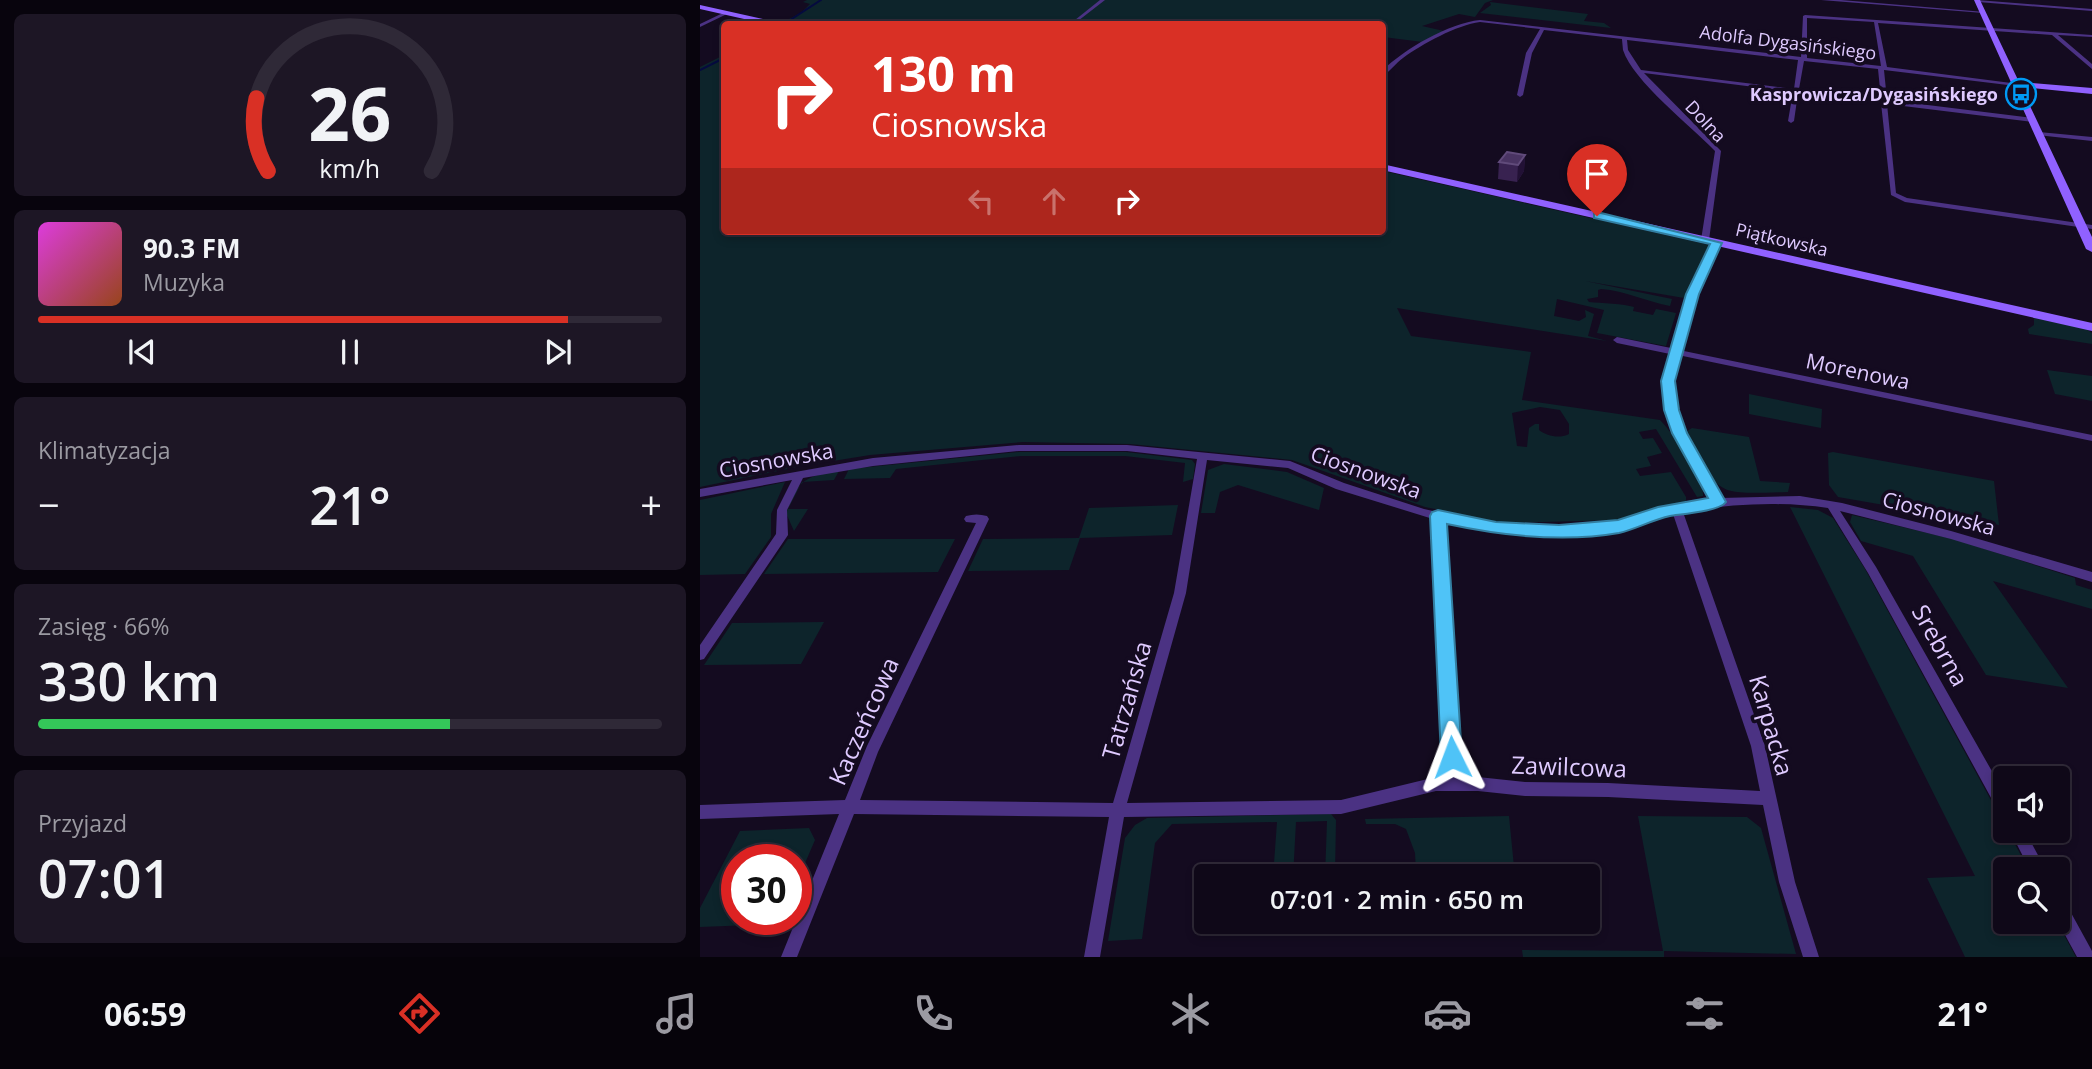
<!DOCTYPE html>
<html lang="pl">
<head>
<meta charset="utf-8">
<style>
  :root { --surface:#0f0818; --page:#1d1625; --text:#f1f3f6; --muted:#9b9aa2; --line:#2f2937; --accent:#d93025 }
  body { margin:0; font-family:"Open Sans",sans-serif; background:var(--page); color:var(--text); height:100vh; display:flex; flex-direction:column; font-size:26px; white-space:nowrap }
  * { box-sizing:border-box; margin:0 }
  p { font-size:23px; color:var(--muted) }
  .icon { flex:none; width:38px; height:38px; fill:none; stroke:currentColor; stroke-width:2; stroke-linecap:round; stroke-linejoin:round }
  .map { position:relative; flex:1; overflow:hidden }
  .details { display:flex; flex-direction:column; gap:14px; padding:14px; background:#08040d; width:700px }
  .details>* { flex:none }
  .guide { position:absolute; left:21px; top:21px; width:665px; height:214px; border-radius:7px; box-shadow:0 4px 10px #0003,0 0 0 2px var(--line); background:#d93025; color:#fff; overflow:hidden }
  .fabs { position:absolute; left:1293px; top:766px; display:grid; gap:14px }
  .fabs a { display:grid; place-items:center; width:77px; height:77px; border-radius:7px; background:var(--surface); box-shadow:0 4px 10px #0003,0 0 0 2px var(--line); font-size:35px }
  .speed { position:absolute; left:21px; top:844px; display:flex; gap:14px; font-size:35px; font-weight:700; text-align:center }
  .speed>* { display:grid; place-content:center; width:91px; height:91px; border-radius:50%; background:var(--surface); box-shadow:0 4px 10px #0003,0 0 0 2px var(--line); line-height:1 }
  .speed .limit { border:10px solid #d22; background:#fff; color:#111 }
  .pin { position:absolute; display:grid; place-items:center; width:60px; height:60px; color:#fff; margin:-72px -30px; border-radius:50% 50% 50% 0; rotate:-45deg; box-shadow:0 0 7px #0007 }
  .pin .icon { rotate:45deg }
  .me { position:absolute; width:77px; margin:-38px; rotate:357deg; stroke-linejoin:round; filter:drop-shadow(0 0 5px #0008) }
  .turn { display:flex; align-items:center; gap:24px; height:147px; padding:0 35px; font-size:32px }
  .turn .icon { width:91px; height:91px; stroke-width:2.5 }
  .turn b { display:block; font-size:49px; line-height:60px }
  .lanes { display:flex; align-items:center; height:66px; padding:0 35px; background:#0003; justify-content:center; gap:35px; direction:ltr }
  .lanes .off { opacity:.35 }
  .big { font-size:52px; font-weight:600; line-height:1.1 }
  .details .card { flex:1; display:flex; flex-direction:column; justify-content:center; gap:10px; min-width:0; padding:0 24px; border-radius:10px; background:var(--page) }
  .details .dial { align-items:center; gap:0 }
  .dial svg { height:182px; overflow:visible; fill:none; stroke:var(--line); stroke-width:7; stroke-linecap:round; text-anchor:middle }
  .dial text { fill:var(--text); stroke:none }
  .song { display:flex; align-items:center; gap:21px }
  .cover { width:84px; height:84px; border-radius:10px; background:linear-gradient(135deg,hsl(300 70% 55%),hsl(20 70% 35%)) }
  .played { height:7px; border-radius:4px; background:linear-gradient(90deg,var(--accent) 85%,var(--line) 85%) }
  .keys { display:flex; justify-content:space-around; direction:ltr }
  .heat { display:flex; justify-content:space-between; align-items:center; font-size:38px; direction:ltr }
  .charge { height:10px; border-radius:5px; background:linear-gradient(90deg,#34c759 66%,var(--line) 0) }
  .trip { position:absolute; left:494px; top:864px; width:406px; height:70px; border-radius:7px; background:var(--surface); box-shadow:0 4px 10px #0003,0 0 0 2px var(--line); font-weight:600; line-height:70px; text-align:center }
  .tab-bar { display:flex; height:112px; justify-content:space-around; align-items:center; background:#06030a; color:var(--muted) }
  .tab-bar .icon { width:49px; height:49px }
  .tab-bar .on { color:var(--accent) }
  .tab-bar b { font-size:32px; color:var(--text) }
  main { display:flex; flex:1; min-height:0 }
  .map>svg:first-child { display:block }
  .green { fill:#0d242b; fill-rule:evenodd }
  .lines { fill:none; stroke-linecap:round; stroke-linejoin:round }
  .stream { stroke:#050a3f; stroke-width:2 }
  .street { fill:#4b3283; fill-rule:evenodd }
  .secondary { fill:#9061ff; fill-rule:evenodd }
  .wall { fill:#382250 }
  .shaded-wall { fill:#221135 }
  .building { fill:#4a3463; stroke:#614b7b; stroke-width:2 }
  .route { fill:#4fc3f7; stroke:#337fa1; stroke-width:2 }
  .labels { text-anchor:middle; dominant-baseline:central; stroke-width:7; stroke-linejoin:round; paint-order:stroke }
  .far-street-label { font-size:18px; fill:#dfcaff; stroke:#140b20 }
  .far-poi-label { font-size:18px; font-weight:bold; fill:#dfcaff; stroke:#140b20; text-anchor:end }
  .street-label { font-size:21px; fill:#dfcaff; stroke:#140b20 }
  .near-street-label { font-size:24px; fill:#dfcaff; stroke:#140b20 }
</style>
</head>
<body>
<main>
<section class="details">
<div class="card dial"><svg viewBox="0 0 100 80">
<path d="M14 69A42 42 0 1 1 86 69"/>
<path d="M14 69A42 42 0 0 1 9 37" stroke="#d93025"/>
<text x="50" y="56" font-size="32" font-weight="700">26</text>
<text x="50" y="72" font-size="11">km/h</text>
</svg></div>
<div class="card">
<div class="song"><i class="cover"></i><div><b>90.3 FM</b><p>Muzyka</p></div></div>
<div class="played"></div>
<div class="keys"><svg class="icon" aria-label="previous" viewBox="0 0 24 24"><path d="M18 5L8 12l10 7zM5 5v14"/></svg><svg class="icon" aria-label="pause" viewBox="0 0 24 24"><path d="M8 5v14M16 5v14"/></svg><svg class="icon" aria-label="next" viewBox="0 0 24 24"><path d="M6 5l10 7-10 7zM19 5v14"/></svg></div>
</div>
<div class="card"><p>Klimatyzacja</p>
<div class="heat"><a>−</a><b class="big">21°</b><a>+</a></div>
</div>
<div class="card"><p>Zasięg · 66%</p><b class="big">330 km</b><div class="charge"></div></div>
<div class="card"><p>Przyjazd</p><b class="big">07:01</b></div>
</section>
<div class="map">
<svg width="1392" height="957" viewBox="0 0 1392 957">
  <rect width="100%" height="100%" fill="#140b20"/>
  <path class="green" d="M107,0H793L785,3L775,17L759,14L722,26L744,31L723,42L683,37L682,24H80L102,12L110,4L103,2Z
    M790,2L888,14L884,21L904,23L911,28L780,13L791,5Z
    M24,55V231H682L683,171L1010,245L984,298L885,281L972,299L970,306C945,301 926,291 901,289L898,290V297L887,299L889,302C901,303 924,304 934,307L933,311L953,315L956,309L976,313L966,346L897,333L904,310L857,299L854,316L879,321L886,317L885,310L894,314L888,336L907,341L697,308L711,336L831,352L822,400L960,420C973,433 1005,478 1003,496L997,497L956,429L939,432L943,439L953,438L962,453L947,457L951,466L936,469L940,476L971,472L986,497V502L917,520L804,523L725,507L592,460L430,444L323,442L170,455L102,466L0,487V67ZM840,407L860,410L869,424V434C859,439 847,436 839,430V424H835L829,428L827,447L817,446L812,413Z
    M1334,318L1386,329L1392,333V344L1329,334L1328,329L1334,325Z
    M1347,370L1392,376V401L1355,394Z
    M1049,394L1122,409L1121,428L1049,414Z
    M992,428L1049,437L1060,481L1090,483L1088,492C1012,494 1023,497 984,433Z
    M319,452H426L492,460L495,464L493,479L483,482L485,463L425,456H321L196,469L190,478L144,479L149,469Z
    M1133,452L1294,481L1299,525L1138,497L1129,485L1128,453Z
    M524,464L587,472L624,488L619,510L538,485L520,492L515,513H501L508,470Z
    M139,471L134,480L102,482L88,509H108L94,531L86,513C100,479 103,477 139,471Z
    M85,482L71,514V537L45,574L0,575V500Z
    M478,505L472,535L380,538L369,570L268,571L283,539L379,538L389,508Z
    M1090,507L1118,510L1133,518L1165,569L1329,870H1306V922H1357L1376,957H1265L1227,878L1275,876Z
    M1152,515L1257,540L1375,578L1376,585L1392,590V609L1293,581L1368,688L1286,675L1213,556L1161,541L1150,522Z
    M88,539H255L238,572L64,574Z
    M124,622L101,664L4,665L32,623Z
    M631,814L636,820L635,873L716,871L715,853L706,829L695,824H666L665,819L809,816L815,877H625L627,821L596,822L593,877H573L577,822L472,824L455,843L442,939L408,941L425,838L435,825L447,818Z
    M938,816L1047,817L1061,828L1096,954L964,951V957H823L822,950L963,951Z
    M109,828L115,840L96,884V859H37V919H81L79,924L0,927V908L40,831Z"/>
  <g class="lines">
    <path class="stream" d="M84,24L121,0
      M0,70L24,58"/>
    <path class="street" d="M400,0H405L374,24H370Z
      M1121,0H1141L1285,12L1283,13Z
      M1277,0L1392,9V11L1278,2Z
      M25,12L29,13L0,27V24Z
      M1105,15L1392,35V37L1358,35L1392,64V69L1352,35L1178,23L1187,67L1319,84L1316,86L1184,70L1187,100L1333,118L1336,120L1333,122L1187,104L1196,193L1207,198L1392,225V229L1205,202L1191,195L1181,103L1098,93L1094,121L1091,123L1088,121L1093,92L944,73L1021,151L1009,240L1005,242L1001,240L1015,151C991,126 933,81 923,50C923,49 922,40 922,39L844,30L832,53L823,95L820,97L817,95L826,53L840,29L780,22C757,25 722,44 703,58C696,63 690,71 682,77V71C704,49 749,23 780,20L1101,57L1103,16ZM1107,18L1174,22L1181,66L1107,58ZM927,40L1098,60L1094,89L941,70L928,50ZM1104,61L1178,69L1181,99L1099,89Z
      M1339,132L1392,137V141L1337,135L1336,134Z
      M1013,240L1020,242L994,303L979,350L1392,435V441L978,355C967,416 990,449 1021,498L1100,496L1142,503L1251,531L1392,572V582L1251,539L1140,511L1176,567L1306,796V818L1301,816L1168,573L1128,508C1080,501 1030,504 983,512L1065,746L1095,882L1119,957H1103L1079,882L1063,805L908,797L825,796L778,791H736L641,814L424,817L400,957H384L409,817L154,814L97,957H81L139,814L0,819V805L145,800L167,746L276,523L266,522L264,519L266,516C273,514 280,514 287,516L289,519L178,752L160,800L413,803L474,593L497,459L427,451H319L173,466L103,478L87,510L88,535L86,538L4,659L0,660V645L76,534L77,510L92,480L0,497V489L173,458L319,445H427L590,461L644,483L724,509L796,525L859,527L919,522L958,509L1011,499C979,447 957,417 970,354L917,343L913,340L917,337L971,348L986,303ZM507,460L588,468L636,489L733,519L745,777H736L641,800L427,803L486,593ZM973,514L1051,746L1060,791L908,783L825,782L778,777H760L744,522L796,533L859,535L919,530L959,517Z
      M1310,831H1325L1346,870H1330Z
      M1358,898L1364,900L1392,951V957H1377L1358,922Z"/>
    <path class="secondary" d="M1274,0H1280L1319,82L1392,88V94L1321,87L1392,237V252L1386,249Z
      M0,5L76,22L77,24H66L0,9Z
      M682,164L1392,323V331L682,170Z"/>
  </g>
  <path class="wall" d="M825,155L824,171L817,182L798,179L799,162Z"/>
  <path class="shaded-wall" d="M825,155L824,171L817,182L818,165Z"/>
  <path class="building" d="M807,152L825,155L818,165L799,162Z"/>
  <path class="route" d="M897,212L1022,243L999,294L975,381L979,410L987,433L1026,502C1020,511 983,514 970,516C952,520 936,529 919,533C862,543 803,536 747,524L762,757L759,764L752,767L744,764L741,757L730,516L732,512L738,510L796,522L859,525L918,520L958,507L1008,498L972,433L964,410L961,381L986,294L1010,244L894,218V213Z"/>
  <defs>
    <g id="bus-ring" transform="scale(1.575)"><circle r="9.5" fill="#140b20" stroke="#009af5" stroke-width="1.5"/><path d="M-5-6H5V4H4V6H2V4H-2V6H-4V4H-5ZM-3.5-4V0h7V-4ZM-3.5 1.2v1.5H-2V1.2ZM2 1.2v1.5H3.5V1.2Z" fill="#009af5"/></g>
  </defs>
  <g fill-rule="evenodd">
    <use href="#bus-ring" x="1321" y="94"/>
  </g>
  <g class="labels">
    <g class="far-street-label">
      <text transform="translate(1088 42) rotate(7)">Adolfa Dygasińskiego</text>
      <text transform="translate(1006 121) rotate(47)">Dolna</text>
      <text transform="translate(1082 239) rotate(13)">Piątkowska</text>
    </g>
    <g class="far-poi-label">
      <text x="1298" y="94">Kasprowicza/Dygasińskiego</text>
    </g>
    <g class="street-label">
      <text transform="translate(1158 371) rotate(12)">Morenowa</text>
      <text transform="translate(76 460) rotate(-10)">Ciosnowska</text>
      <text transform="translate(666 472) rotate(20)">Ciosnowska</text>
      <text transform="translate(1239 513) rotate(15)">Ciosnowska</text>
    </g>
    <g class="near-street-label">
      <text transform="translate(1241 645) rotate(61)">Srebrna</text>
      <text transform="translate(426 700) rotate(-74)">Tatrzańska</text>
      <text transform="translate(163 721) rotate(-66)">Kaczeńcowa</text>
      <text transform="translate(1072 725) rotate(74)">Karpacka</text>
      <text transform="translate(869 766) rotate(2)">Zawilcowa</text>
    </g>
  </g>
</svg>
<div class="fabs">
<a><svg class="icon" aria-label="sound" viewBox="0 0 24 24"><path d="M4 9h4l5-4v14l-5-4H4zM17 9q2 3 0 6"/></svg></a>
<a><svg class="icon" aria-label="search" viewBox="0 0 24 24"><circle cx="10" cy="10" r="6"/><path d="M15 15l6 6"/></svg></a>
</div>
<div class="speed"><div class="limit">30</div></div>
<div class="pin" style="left:897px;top:216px;background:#d93025"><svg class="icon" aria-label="arrive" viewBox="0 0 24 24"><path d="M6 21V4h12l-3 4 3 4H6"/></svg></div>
<svg class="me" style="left:752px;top:757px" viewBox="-20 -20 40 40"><path d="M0-17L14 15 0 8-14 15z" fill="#4fc3f7" stroke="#fff" stroke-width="4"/></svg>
<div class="trip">07:01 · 2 min · 650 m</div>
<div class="guide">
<div class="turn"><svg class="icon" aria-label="right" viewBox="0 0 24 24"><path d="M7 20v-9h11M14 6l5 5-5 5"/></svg><div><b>130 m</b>Ciosnowska</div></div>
<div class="lanes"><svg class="icon off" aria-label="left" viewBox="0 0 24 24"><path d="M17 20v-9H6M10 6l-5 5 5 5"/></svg><svg class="icon off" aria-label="ahead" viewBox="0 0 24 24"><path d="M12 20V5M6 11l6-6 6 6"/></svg><svg class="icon" aria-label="right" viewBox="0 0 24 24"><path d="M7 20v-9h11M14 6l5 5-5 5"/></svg></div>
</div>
</div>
</main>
<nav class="tab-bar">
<b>06:59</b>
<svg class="icon on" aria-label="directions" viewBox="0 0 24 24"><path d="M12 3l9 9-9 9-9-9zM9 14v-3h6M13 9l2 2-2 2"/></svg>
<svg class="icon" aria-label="music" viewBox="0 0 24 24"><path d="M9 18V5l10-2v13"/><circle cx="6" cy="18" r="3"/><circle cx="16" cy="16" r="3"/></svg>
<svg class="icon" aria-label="phone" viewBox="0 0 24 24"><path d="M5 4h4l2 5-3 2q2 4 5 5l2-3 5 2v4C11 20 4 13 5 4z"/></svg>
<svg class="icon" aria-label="climate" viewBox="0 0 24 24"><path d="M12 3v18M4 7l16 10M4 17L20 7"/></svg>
<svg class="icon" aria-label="car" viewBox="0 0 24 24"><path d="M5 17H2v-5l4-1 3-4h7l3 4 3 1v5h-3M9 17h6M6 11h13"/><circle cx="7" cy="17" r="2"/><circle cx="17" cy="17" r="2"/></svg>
<svg class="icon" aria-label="filters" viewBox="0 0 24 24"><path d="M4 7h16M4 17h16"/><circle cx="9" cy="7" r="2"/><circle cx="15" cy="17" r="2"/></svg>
<b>21°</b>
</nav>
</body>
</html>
